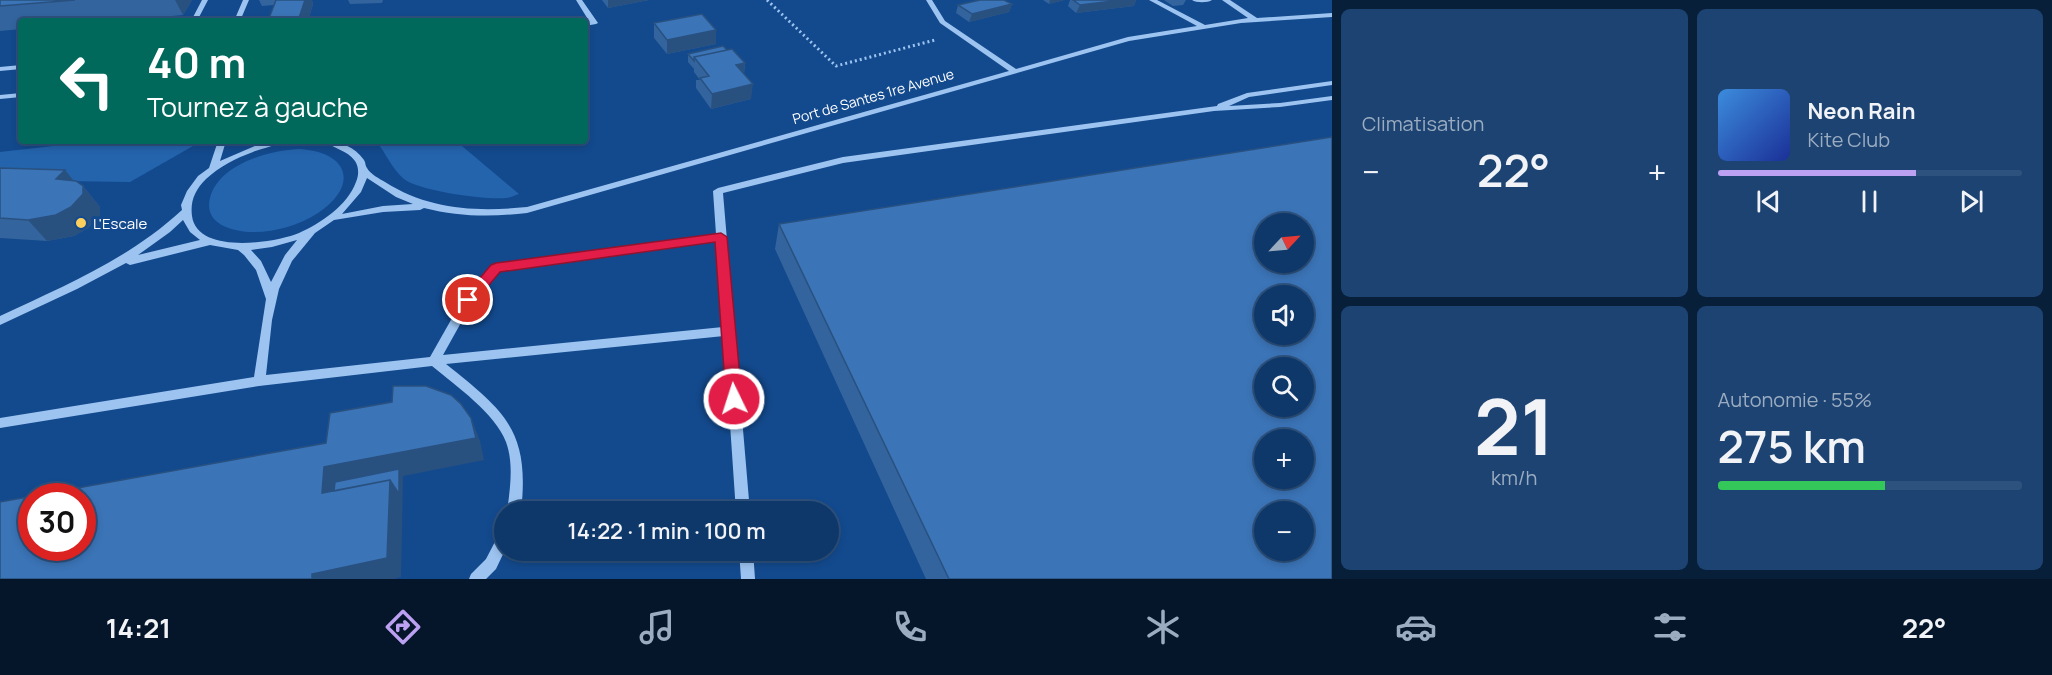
<!DOCTYPE html>
<html lang="fr">
<head>
<meta charset="utf-8">
<style>
  :root { --surface:#0e386a; --page:#1c4372; --text:#f1f3f6; --muted:#9bacc1; --line:#2e527e; --accent:#bca0f2 }
  body { margin:0; font-family:Manrope,sans-serif; background:var(--page); color:var(--text); height:100vh; display:flex; flex-direction:column; font-size:22px; white-space:nowrap }
  * { box-sizing:border-box; margin:0 }
  p { font-size:20px; color:var(--muted) }
  .icon { flex:none; width:33px; height:33px; fill:none; stroke:currentColor; stroke-width:2; stroke-linecap:round; stroke-linejoin:round }
  .map { position:relative; flex:1; overflow:hidden }
  .drawer { display:flex; flex-direction:column; gap:9px; padding:9px; background:#081f3a; width:720px }
  .drawer>* { flex:none }
  .guide { position:absolute; left:18px; top:18px; width:570px; height:126px; border-radius:6px; box-shadow:0 3px 9px #0003,0 0 0 2px var(--line); background:#00695c; color:#fff; overflow:hidden }
  .needle { width:39px; rotate:64deg }
  .tools { position:absolute; left:1254px; top:213px; display:grid; gap:12px }
  .tools a { display:grid; place-items:center; width:60px; height:60px; border-radius:50%; background:var(--surface); box-shadow:0 3px 9px #0003,0 0 0 2px var(--line); font-size:30px }
  .speed { position:absolute; left:18px; top:483px; display:flex; gap:12px; font-size:30px; font-weight:700; text-align:center }
  .speed>* { display:grid; place-content:center; width:78px; height:78px; border-radius:50%; background:var(--surface); box-shadow:0 3px 9px #0003,0 0 0 2px var(--line); line-height:1 }
  .speed .limit { border:9px solid #d22; background:#fff; color:#111 }
  .pin { position:absolute; display:grid; place-items:center; width:51px; height:51px; color:#fff; margin:-26px; border:3px solid #fff; border-radius:50%; box-shadow:0 2px 6px #0007 }
  .me { position:absolute; width:66px; margin:-33px; rotate:356deg; stroke-linejoin:round; filter:drop-shadow(0 0 4px #0008) }
  .turn { display:flex; align-items:center; gap:21px; height:126px; padding:0 30px; font-size:27px }
  .turn .icon { width:78px; height:78px; stroke-width:2.5 }
  .turn b { display:block; font-size:42px; line-height:51px }
  .big { font-size:45px; font-weight:600; line-height:1.1 }
  .drawer .tile { flex:1; display:flex; flex-direction:column; justify-content:center; gap:9px; min-width:0; padding:0 21px; border-radius:9px; background:var(--page) }
  .drawer .dial { align-items:center; gap:0 }
  .dial b { font-size:78px; line-height:1 }
  .song { display:flex; align-items:center; gap:18px }
  .cover { width:72px; height:72px; border-radius:9px; background:linear-gradient(135deg,hsl(210 70% 55%),hsl(230 70% 35%)) }
  .played { height:6px; border-radius:3px; background:linear-gradient(90deg,var(--accent) 65%,var(--line) 65%) }
  .keys { display:flex; justify-content:space-around; direction:ltr }
  .heat { display:flex; justify-content:space-between; align-items:center; font-size:33px; direction:ltr }
  .charge { height:9px; border-radius:4px; background:linear-gradient(90deg,#34c759 55%,var(--line) 0) }
  .drawer .tiles { flex:1; display:grid; gap:9px; grid-template-columns:repeat(2,1fr) }
  .trip { position:absolute; left:494px; top:501px; width:345px; height:60px; border-radius:30px; background:var(--surface); box-shadow:0 3px 9px #0003,0 0 0 2px var(--line); font-weight:600; line-height:60px; text-align:center }
  .menu { display:flex; height:96px; justify-content:space-around; align-items:center; background:#06162a; color:var(--muted) }
  .menu .icon { width:42px; height:42px }
  .menu .on { color:var(--accent) }
  .menu b { font-size:27px; color:var(--text) }
  main { display:flex; flex:1; min-height:0 }
  .map>svg:first-child { display:block }
  .green { fill:#2464ad }
  .lines { fill:none; stroke-linecap:round; stroke-linejoin:round }
  .path { stroke:#9dc4f1; stroke-width:3; stroke-dasharray:2 3; stroke-linecap:butt }
  .minor { fill:#9dc4f1; fill-rule:evenodd }
  .wall { fill:#33649d }
  .shaded-wall { fill:#295180 }
  .building { fill:#3b74b7; stroke:#295180; stroke-width:1.5; fill-rule:evenodd }
  .route { fill:#e11d48; stroke:#92132f; stroke-width:1.5 }
  .poi-dot { fill:#ffcf5d; stroke:#134a8e; stroke-width:2 }
  .labels { text-anchor:middle; dominant-baseline:central; stroke-width:6; stroke-linejoin:round; paint-order:stroke }
  .far-street-label { font-size:14px; fill:#fff; stroke:#134a8e }
  .poi-label { font-size:15px; fill:#fff; stroke:#134a8e; text-anchor:start }
</style>
</head>
<body>
<main>
<div class="map">
<svg width="1332" height="579" viewBox="0 0 1332 579">
  <rect width="100%" height="100%" fill="#134a8e"/>
  <path class="green" d="M98,141L200,142L130,182L0,180V152Z
    M376,141H456L519,194C515,195 510,198 506,198C485,200 419,191 404,179C392,169 386,153 376,141Z
    M298,149C347,151 361,184 318,213C298,226 272,233 248,232C237,231 222,228 214,219C209,213 208,206 210,198C219,164 268,151 298,149Z"/>
  <g class="lines">
    <path class="path" d="M767,0L836,66L935,40"/>
    <path class="minor" d="M202,0H208L197,21H191Z
      M243,0H249L240,21H234Z
      M576,0H582L598,23L596,24L585,26V22L589,21Z
      M926,0H932L945,21L1016,69L1128,37L1197,26L1149,0H1157L1205,25L1248,18L1222,0H1230L1257,18L1332,13V17L1241,23L1129,41L527,213C492,217 459,217 424,208L420,210L383,212L334,220L315,233L292,261L279,289L272,320L266,375L430,357L464,297L492,265L716,234L713,191L718,188L843,157L1217,106L1218,104L1247,93L1332,81V85L1249,97L1229,106L1280,103L1332,96V100L1280,107L1214,111L843,163L723,193L750,512H736L724,336L446,364C506,412 530,431 521,512H507C510,489 514,464 506,442C495,413 456,386 432,366L259,386L0,428V418L254,377L266,299L256,270L244,255L238,250L210,245L130,265L126,263L77,289L0,325V316C64,286 129,259 182,210L181,205L187,191L198,176L209,168L218,141H226L220,161L262,143L283,141C275,146 263,148 253,152C236,158 219,167 206,179C195,190 190,201 192,216C197,255 275,243 299,233C321,223 347,206 356,182C359,175 359,167 355,161C347,150 334,149 325,141C340,141 355,147 364,160C366,163 365,166 367,168C370,174 380,179 385,182C429,210 477,212 527,207L1009,71L940,23ZM367,178L396,197L413,204L383,206L342,214L361,192ZM183,220L190,232L200,240L138,255L170,232ZM297,240L285,255L271,282L261,261L251,250L272,247ZM717,241L723,327L443,355L472,303L499,271Z
      M1192,0H1212C1208,3 1196,3 1192,0Z
      M21,65V69L0,71V67Z
      M21,93V97L0,99V95Z
      M504,532V550H505L496,569L486,579H469L471,574L486,559L499,534Z
      M739,550H753L755,579H741Z"/>
  </g>
  <path class="wall" d="M0,0H192L183,15L116,21H21V29L0,31Z
    M259,0H312L313,4L308,21H268L274,5L262,6Z
    M348,0H383L382,3L350,4Z
    M602,0H649L608,8Z
    M1043,0H1064L1049,4Z
    M1070,0H1136L1134,6L1076,13L1068,6Z
    M1164,0H1186L1183,5L1173,6Z
    M1012,4L1009,12L969,22L956,13L958,5Z
    M654,23L716,30V44L667,54L654,38Z
    M727,50L745,63L744,74L751,99L711,109L696,88V80H700L694,72V69L688,62V54Z
    M0,168L73,180L83,186L100,207V215L88,228L74,236L47,241L0,238Z
    M779,224L1332,579H926L775,249Z"/>
  <path class="shaded-wall" d="M175,0H192L183,15Z
    M305,0H312L313,4L308,21H298Z
    M608,0H649L608,8Z
    M1050,0H1064L1049,4Z
    M1122,0H1136L1134,6L1076,13L1080,5Z
    M1012,4L1009,12L969,22L972,14Z
    M716,30V44L667,54V40Z
    M745,63L743,78L736,65Z
    M753,84L751,99L711,109L712,94Z
    M65,170L82,191L56,179Z
    M83,186L100,207V215L88,228L74,236L47,241L28,220Z
    M471,418L480,441L484,460L403,476L401,577L394,579H312L324,467Z"/>
  <path class="building" d="M0,0H75L0,6Z
    M276,0H305L298,21H268Z
    M980,0H1004L1012,4L972,14L958,5Z
    M1073,0H1122L1080,5Z
    M702,14L716,30L667,40L654,23Z
    M723,46L727,50L694,57V61L688,54Z
    M732,49L745,63L736,65L753,84L712,94L700,78L709,76L694,57Z
    M1332,137V579H949L779,224ZM1264,224H1304V262H1264ZM1264,296H1304V334H1264ZM1264,368H1304V406H1264ZM1264,440H1304V478H1264ZM1264,512H1304V550H1264Z
    M0,168L65,170L56,179L76,181L83,186V194L71,207L56,215L28,220L0,218Z
    M393,386H426L451,395L461,404L471,418L476,438L324,467L322,493L390,480L387,558L312,574V579H0V502L326,443L330,413L392,402ZM32,496H82V548H32Z
    M399,469V494L390,480L334,491L335,482Z"/>
  <path class="route" d="M721,233L727,237L742,399L739,403L734,405L728,403L726,399L715,242L500,272L473,304H463L461,300L491,265L496,263Z"/>
  <circle class="poi-dot" cx="81" cy="223" r="6"/>
  <g class="labels">
    <g class="far-street-label">
      <text transform="translate(873 96) rotate(-16)">Port de Santes 1re Avenue</text>
    </g>
    <g class="poi-label">
      <text x="93" y="223">L'Escale</text>
    </g>
  </g>
</svg>
<div class="tools">
<a><svg class="needle" viewBox="-14 -14 28 28"><path d="M0-13l5 13h-10z" fill="#e53935"/><path d="M0 13l5-13h-10z" fill="#9bacc1"/></svg></a>
<a><svg class="icon" aria-label="sound" viewBox="0 0 24 24"><path d="M4 9h4l5-4v14l-5-4H4zM17 9q2 3 0 6"/></svg></a>
<a><svg class="icon" aria-label="search" viewBox="0 0 24 24"><circle cx="10" cy="10" r="6"/><path d="M15 15l6 6"/></svg></a>
<a>+</a>
<a>−</a>
</div>
<div class="speed"><div class="limit">30</div></div>
<div class="pin" style="left:468px;top:300px;background:#d93025"><svg class="icon" aria-label="arrive" viewBox="0 0 24 24"><path d="M6 21V4h12l-3 4 3 4H6"/></svg></div>
<svg class="me" style="left:734px;top:399px" viewBox="-20 -20 40 40"><circle r="17" fill="#e11d48" stroke="#fff" stroke-width="3"/><path d="M0-11L8 9 0 5-8 9z" fill="#fff"/></svg>
<div class="trip">14:22 · 1 min · 100 m</div>
<div class="guide">
<div class="turn"><svg class="icon" aria-label="left" viewBox="0 0 24 24"><path d="M17 20v-9H6M10 6l-5 5 5 5"/></svg><div><b>40 m</b>Tournez à gauche</div></div>
</div>
</div>
<section class="drawer">
<div class="tiles">
<div class="tile"><p>Climatisation</p>
<div class="heat"><a>−</a><b class="big">22°</b><a>+</a></div>
</div>
<div class="tile">
<div class="song"><i class="cover"></i><div><b>Neon Rain</b><p>Kite Club</p></div></div>
<div class="played"></div>
<div class="keys"><svg class="icon" aria-label="previous" viewBox="0 0 24 24"><path d="M18 5L8 12l10 7zM5 5v14"/></svg><svg class="icon" aria-label="pause" viewBox="0 0 24 24"><path d="M8 5v14M16 5v14"/></svg><svg class="icon" aria-label="next" viewBox="0 0 24 24"><path d="M6 5l10 7-10 7zM19 5v14"/></svg></div>
</div>
<div class="tile dial"><b>21</b><p>km/h</p></div>
<div class="tile"><p>Autonomie · 55%</p><b class="big">275 km</b><div class="charge"></div></div>
</div>
</section>
</main>
<nav class="menu">
<b>14:21</b>
<svg class="icon on" aria-label="directions" viewBox="0 0 24 24"><path d="M12 3l9 9-9 9-9-9zM9 14v-3h6M13 9l2 2-2 2"/></svg>
<svg class="icon" aria-label="music" viewBox="0 0 24 24"><path d="M9 18V5l10-2v13"/><circle cx="6" cy="18" r="3"/><circle cx="16" cy="16" r="3"/></svg>
<svg class="icon" aria-label="phone" viewBox="0 0 24 24"><path d="M5 4h4l2 5-3 2q2 4 5 5l2-3 5 2v4C11 20 4 13 5 4z"/></svg>
<svg class="icon" aria-label="climate" viewBox="0 0 24 24"><path d="M12 3v18M4 7l16 10M4 17L20 7"/></svg>
<svg class="icon" aria-label="car" viewBox="0 0 24 24"><path d="M5 17H2v-5l4-1 3-4h7l3 4 3 1v5h-3M9 17h6M6 11h13"/><circle cx="7" cy="17" r="2"/><circle cx="17" cy="17" r="2"/></svg>
<svg class="icon" aria-label="filters" viewBox="0 0 24 24"><path d="M4 7h16M4 17h16"/><circle cx="9" cy="7" r="2"/><circle cx="15" cy="17" r="2"/></svg>
<b>22°</b>
</nav>
</body>
</html>
